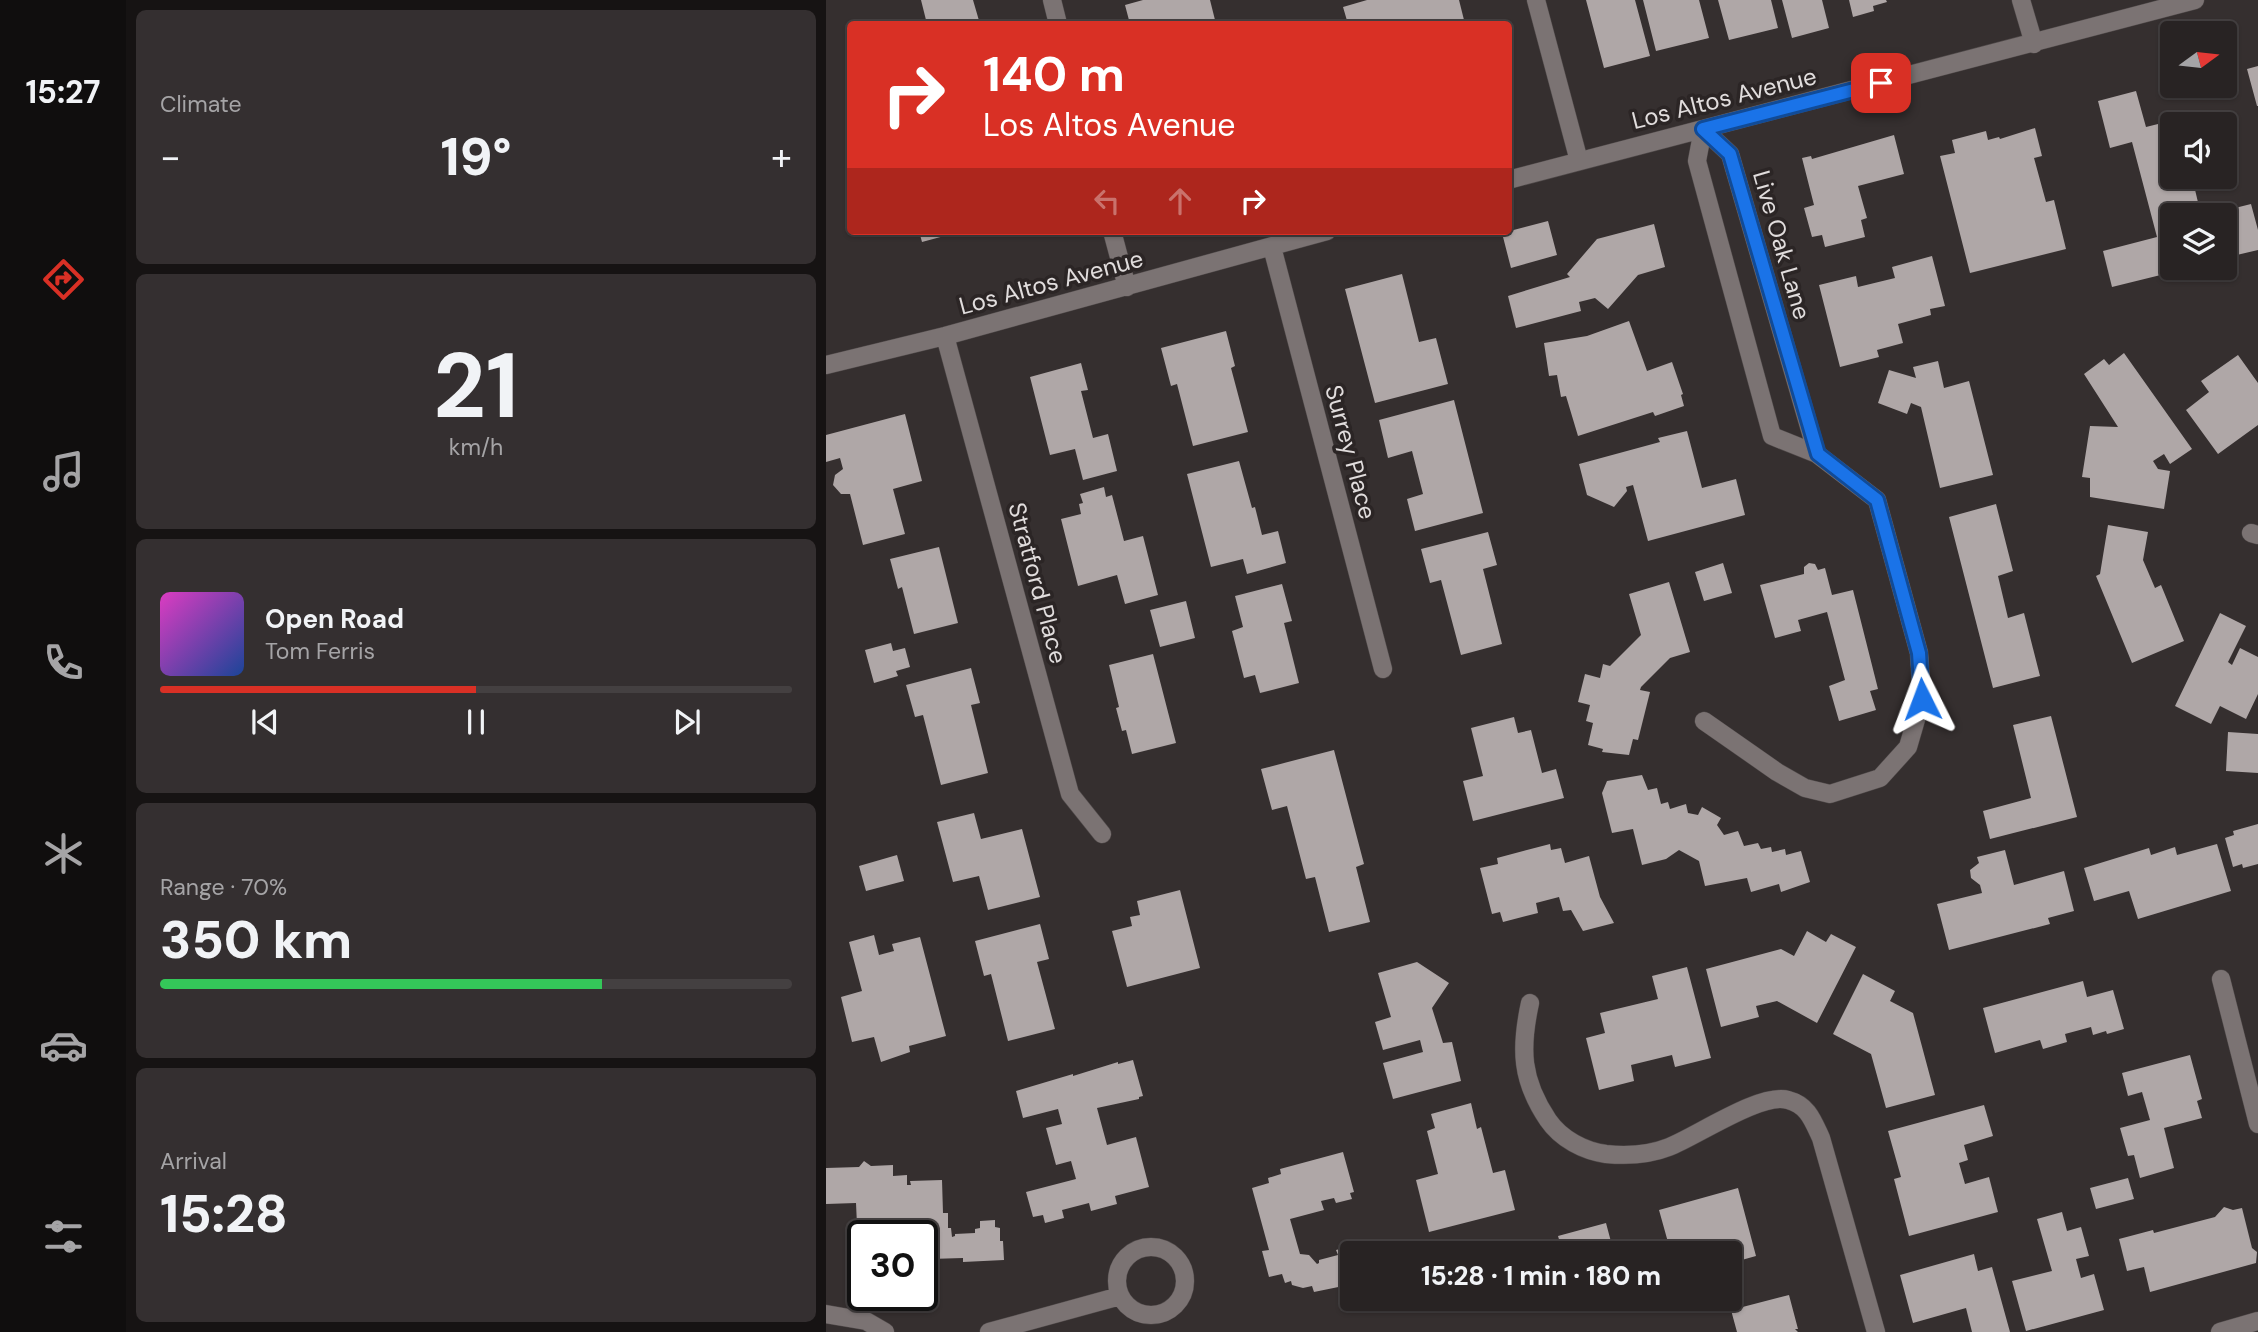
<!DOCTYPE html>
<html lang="en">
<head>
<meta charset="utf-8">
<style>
  :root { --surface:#282323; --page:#342f30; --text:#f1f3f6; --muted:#a5a4a6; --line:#444041; --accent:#d93025 }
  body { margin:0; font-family:"DM Sans",sans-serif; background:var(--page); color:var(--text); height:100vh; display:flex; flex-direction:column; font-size:26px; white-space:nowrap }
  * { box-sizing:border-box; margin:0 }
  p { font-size:23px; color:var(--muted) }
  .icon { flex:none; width:38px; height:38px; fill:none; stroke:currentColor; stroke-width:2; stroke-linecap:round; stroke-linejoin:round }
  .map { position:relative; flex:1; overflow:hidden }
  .details { display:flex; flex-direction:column; gap:10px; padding:10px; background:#161313; width:700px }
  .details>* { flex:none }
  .banner { position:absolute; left:21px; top:21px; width:665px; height:214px; border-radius:7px; box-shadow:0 2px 5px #0004,0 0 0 2px var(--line); background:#d93025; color:#fff; overflow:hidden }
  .needle { width:46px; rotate:75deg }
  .tools { position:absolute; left:1334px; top:21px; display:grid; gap:14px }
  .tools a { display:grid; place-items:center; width:77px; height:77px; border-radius:7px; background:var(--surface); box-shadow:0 2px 5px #0004,0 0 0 2px var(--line); font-size:35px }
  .speed { position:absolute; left:21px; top:1220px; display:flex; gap:14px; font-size:35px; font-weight:700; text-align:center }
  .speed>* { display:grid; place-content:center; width:91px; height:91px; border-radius:50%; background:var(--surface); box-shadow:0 2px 5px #0004,0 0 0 2px var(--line); line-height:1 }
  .speed .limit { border:4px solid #111; border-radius:10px; background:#fff; color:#111 }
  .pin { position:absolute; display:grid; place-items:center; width:60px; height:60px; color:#fff; margin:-30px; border-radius:14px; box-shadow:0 4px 10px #0006 }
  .me { position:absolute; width:77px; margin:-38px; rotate:357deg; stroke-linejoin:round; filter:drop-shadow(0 0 5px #0008) }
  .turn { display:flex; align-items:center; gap:24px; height:147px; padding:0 21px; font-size:32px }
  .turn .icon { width:91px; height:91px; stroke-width:2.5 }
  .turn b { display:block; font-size:49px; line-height:60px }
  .lanes { display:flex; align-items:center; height:66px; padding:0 21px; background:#0003; justify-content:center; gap:35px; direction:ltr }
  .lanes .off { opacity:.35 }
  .big { font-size:52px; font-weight:800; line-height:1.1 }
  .details .tile { flex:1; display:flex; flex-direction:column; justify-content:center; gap:10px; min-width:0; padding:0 24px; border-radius:10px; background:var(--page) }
  .details .dial { align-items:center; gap:0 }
  .dial b { font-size:91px; line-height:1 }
  .song { display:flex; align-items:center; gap:21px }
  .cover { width:84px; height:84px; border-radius:10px; background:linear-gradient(135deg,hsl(310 70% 55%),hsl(220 70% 35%)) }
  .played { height:7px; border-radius:4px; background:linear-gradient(90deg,var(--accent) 50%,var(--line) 50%) }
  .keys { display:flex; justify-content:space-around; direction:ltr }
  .heat { display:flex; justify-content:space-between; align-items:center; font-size:38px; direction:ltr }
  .charge { height:10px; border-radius:5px; background:linear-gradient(90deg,#34c759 70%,var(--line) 0) }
  .trip { position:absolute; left:514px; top:1241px; width:402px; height:70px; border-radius:7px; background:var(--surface); box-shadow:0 2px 5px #0004,0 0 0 2px var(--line); font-weight:800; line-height:70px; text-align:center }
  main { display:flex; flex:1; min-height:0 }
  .dock { display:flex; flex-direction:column; width:126px; justify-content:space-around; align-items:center; background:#100e0e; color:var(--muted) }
  .dock .icon { width:49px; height:49px }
  .dock .active { color:var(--accent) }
  .dock b { font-size:32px; color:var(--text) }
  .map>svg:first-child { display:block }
  .building { fill:#afa7a7 }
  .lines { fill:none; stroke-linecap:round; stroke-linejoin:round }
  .minor-casing { stroke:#504a4a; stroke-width:19 }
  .minor { stroke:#7b7373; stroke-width:18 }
  .route-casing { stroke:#114b97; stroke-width:18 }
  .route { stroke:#1a73e8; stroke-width:12 }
  .labels { text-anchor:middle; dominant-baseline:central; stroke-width:7; stroke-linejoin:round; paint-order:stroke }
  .street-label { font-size:24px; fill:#e1dddd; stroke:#2b2525 }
</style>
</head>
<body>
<main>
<nav class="dock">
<b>15:27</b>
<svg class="icon active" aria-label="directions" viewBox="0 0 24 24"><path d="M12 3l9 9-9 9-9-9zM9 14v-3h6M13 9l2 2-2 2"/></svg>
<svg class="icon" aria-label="music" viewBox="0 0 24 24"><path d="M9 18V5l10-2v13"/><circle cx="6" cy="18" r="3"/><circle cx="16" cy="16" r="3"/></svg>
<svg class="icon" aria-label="phone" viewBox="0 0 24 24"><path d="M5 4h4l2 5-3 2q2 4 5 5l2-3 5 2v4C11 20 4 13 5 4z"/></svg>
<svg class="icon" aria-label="climate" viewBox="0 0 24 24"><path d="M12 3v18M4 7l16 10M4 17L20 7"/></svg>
<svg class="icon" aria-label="car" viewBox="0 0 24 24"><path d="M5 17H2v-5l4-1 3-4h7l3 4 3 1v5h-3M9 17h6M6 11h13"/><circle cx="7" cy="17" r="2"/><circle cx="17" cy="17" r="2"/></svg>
<svg class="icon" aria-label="filters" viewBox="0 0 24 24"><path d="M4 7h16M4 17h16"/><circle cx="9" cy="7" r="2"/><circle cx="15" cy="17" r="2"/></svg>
</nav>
<section class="details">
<div class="tile"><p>Climate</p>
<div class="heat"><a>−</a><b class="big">19°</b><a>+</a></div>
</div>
<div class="tile dial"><b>21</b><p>km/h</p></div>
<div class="tile">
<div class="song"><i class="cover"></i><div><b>Open Road</b><p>Tom Ferris</p></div></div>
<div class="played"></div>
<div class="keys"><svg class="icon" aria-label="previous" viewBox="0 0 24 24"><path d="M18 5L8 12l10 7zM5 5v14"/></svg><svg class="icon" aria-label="pause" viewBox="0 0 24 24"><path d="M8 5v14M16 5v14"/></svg><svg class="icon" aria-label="next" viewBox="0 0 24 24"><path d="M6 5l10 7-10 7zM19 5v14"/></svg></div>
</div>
<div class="tile"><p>Range · 70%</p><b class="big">350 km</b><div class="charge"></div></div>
<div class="tile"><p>Arrival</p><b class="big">15:28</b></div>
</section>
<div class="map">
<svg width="1432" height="1332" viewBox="0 0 1432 1332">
  <rect width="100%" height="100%" fill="#352f2f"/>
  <path class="building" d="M95,0H147L154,24H101Z
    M317,0H384L390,24H304L299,5Z
    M541,0H633L638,20L619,24H522L517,7Z
    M760,0H809L824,56L778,68Z
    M817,0H873L883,38L830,51Z
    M892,0H945L952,28L903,40Z
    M956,0H996L1003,28L966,38Z
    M1023,0H1060L1061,2L1047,6L1048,11L1027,17Z
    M1432,66V106H1431L1421,69Z
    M1310,91L1320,127L1344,121L1346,177H1366L1375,215H1346V268L1359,269L1286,287L1277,251L1331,237L1306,142L1284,148L1272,101Z
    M1209,128L1216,156L1208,158L1220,202L1228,200L1240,249L1144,273L1114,156L1129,153L1126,140L1160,131L1162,140L1173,137L1174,139Z
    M1068,135L1078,174L1032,186L1041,218L1035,220L1039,237L999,247L996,235L986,237L978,208L988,205L976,158L985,156L986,159Z
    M1425,204L1432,230V250L1398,258V215H1394L1393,212Z
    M722,221L731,255L685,268L676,233Z
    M828,224L839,267L812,275L782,309L769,298L753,302L755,311L690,328L682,296L744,277L741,274L771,239Z
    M93,231H133V232L96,242Z
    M1106,256L1119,306L1104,309L1105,315L1072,324L1077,343L1051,350L1053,357L1014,367L993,285L1030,276L1032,287L1069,278L1066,267Z
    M576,274L593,342L610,338L622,384L549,403L519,289Z
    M803,321L821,371L846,362L857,394L855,395L858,406L829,416L827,412L752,436L740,396L735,397L731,375L723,376L718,343L761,336Z
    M400,331L409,366L405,368L422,432L367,446L351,384L345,386L335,348Z
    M1298,353L1366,449L1344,464L1338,454L1327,461L1332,469L1344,471L1338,509L1264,497V478L1256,477L1264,426L1292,427L1258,374L1278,359L1283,365Z
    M1412,355L1432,383V425L1392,454L1360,410L1383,392L1375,381Z
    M1112,361L1118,388L1143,381L1167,475L1114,488L1095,407L1085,403L1081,414L1052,403L1063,370L1090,378L1087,367Z
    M255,363L262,390L255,391L267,438L282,434L291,471L257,480L249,449L224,455L204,377Z
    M628,400L657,513L589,531L581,499L597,494L586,451L562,458L553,420Z
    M79,414L96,481L67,489L79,534L37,545L24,494H15L7,485L9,475L17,469L14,458L0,462V435Z
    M861,431L876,488L910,479L919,515L822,541L807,485L800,487L801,491L788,507L761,495L753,464L834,442L832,438Z
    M413,461L426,508L429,507L436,535L452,531L460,563L421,574L417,559L385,567L361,474Z
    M278,487L280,497L286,495L298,541L317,536L332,595L299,604L291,575L252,586L235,519L255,514L253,504L257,503L254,494Z
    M1170,504L1187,571L1172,576L1182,618L1198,613L1214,676L1167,688L1123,517Z
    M1282,525L1322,532L1317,560L1329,588L1335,585L1358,641L1306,663L1270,576L1274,574Z
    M662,532L671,565L657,569L676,644L635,655L615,580L604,583L595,549Z
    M113,547L132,623L88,634L76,587L72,589L64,559Z
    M897,563L906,593L878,601L869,572Z
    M983,563L989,564L992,570L999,568L1006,595L1027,590L1052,689L1044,691L1050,710L1013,721L1003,686L1019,680L1001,612L972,620L975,631L949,638L934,585L978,574V567Z
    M843,582L864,652L844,658L815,687L814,690L824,692L812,740L807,739L803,755L776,752L777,749L762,745L767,723L760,721L764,705L752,702L759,674L774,678L777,664L784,666L815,635L803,594Z
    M456,584L466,621L458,623L473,683L434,693L429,675L418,678L406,631L417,627L409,596Z
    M360,601L369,638L334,647L324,610Z
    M1394,613L1420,626L1402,662L1406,665L1414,648L1432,657V694L1420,719L1394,706L1385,724L1349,706Z
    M65,643L67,651L79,648L84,667L70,671L72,676L48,683L39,650Z
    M327,654L350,743L306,754L300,730L296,731L290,708L293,707L283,665Z
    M145,668L154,703L145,705L162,773L115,785L97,715L89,717L80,685Z
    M1225,716L1251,817L1164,839L1157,811L1205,798L1187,725Z
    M688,717L692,733L705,730L716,773L730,769L738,798L647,821L637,781L657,776L645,728Z
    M1402,732L1432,734V773L1400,771Z
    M508,750L538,864L530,867L544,922L503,932L489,877L480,879L461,806L446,810L435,769Z
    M816,775L822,790L831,788L835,804L842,802L844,809L860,804L862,813L872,815L876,807L895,818L891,825L898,835L912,831L918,846L932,843L935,849L945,847L946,852L959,849L960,855L975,851L984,882L955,892L953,884L925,892L921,878L879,886L873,861L853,850L840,859L816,865L807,829L786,833L776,793L781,781Z
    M148,813L155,839L196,829L214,897L162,910L153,876L127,882L111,822Z
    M1432,824V864L1417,868L1416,864L1407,867L1399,838L1408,835L1407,831Z
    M724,844L725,850L735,848L739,863L763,856L774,897L788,923L757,931L745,910L737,911L733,897L710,903L712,913L677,922L674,912L666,914L654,868L672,864L671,858Z
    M1391,844L1405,891L1312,919L1303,891L1268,901L1258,868L1323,848L1325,855L1349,847L1351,855Z
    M1179,850L1188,885L1238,871L1248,911L1222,918L1224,924L1123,950L1111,904L1156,893L1154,885L1145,878L1144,870L1153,863L1151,857Z
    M71,855L78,881L40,891L33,866Z
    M354,890L374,968L301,987L286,931L306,926L304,917L314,915L311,901Z
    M214,924L223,959L211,962L229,1029L182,1041L165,974L158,976L149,941Z
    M981,931L1000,942L1005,934L1030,947L991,1023L951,1001L930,1006L933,1017L895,1027L880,969L955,949L968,956Z
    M48,935L53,955L68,951L66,944L94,937L120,1036L83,1046L84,1052L55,1062L48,1037L26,1042L15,997L36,991L23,942Z
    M591,962L623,983L606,1008L617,1043L626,1042L635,1081L567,1099L557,1063L597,1052L594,1040L557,1050L549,1022L565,1017L552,973Z
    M861,967L885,1058L849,1067L846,1055L805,1065L808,1081L773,1090L760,1038L779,1033L774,1013L832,999L826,976Z
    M1037,974L1069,991L1064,1001L1087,1013L1109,1095L1060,1108L1045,1054L1007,1034Z
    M1257,981L1261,997L1287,990L1298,1029L1281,1034L1280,1031L1267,1035L1265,1027L1239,1034L1241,1042L1217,1049L1214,1040L1169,1053L1157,1008Z
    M1364,1055L1376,1099L1371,1101L1376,1118L1338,1128L1348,1168L1314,1178L1308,1155L1302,1156L1294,1128L1324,1120L1316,1092L1302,1096L1296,1073Z
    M307,1060L317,1096L313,1097V1099L271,1108L281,1145L310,1137L323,1187L289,1196L291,1204L265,1211L263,1203L236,1210L238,1218L219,1223L217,1215L207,1217L200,1192L250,1179L245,1161L230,1165L220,1128L236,1124L232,1109L197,1118L190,1091L247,1074V1076L292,1062V1064Z
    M645,1103L651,1129L655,1127L667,1173L679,1170L689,1210L603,1232L590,1180L612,1174L601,1131L609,1128L605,1114Z
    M1158,1105L1167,1136L1138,1145L1142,1160L1133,1163L1139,1184L1163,1177L1172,1212L1083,1236L1068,1179L1075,1177L1062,1131Z
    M517,1152L528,1192L524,1193L526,1199L510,1203L508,1198L495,1201L498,1210L464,1219L474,1254L483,1255L491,1264L493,1263V1260L512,1255L510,1250L529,1245L530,1250L542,1247L543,1253H527V1284L488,1292L486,1286L477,1288L466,1285L465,1281L459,1283L456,1274L443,1277L436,1251L443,1250L426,1188L443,1183L442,1178L455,1174L454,1169Z
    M38,1161L45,1166L67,1165V1176L81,1175V1185H85L84,1181L116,1180L117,1213H122V1228H125L126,1237L129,1236V1234L149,1233V1229L154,1228V1221L169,1220V1227L174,1228V1241H177L178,1260L137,1262V1258L104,1259V1264H96V1236H37V1262H33L31,1238L26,1239V1225H31L30,1203L0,1204V1168L33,1167Z
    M1302,1178L1308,1199L1270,1209L1264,1188Z
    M912,1188L930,1256L905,1263V1253H871L869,1246L845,1253L833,1210Z
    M1398,1207L1407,1210L1416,1208L1426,1248L1431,1252L1430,1263L1324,1292L1318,1267L1301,1271L1293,1239L1327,1230L1328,1233L1389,1217Z
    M1236,1212L1241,1231L1255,1227L1263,1256L1250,1259L1255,1278L1268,1274L1278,1310L1200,1331L1186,1281L1226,1271L1211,1219Z
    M780,1223L788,1253H737L732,1236Z
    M1148,1254L1152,1271L1166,1267L1184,1332H1146L1140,1308L1087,1323L1074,1275Z
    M963,1295L972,1329H969L972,1332H911L905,1310Z
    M743,1298H779L780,1299L745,1309Z"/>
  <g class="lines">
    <g class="minor-casing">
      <path id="minor" d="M226,0L232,24
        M710,0L753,161
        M1195,0L1208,44
        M877,129L871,161L946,436L991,454L1051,500L1093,653L1096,699L1082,747L1054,778L1004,794L979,788L951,772L878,721
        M877,129L904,154L991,454
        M682,180L1369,0
        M286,231L301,287
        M446,247L557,669
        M119,336L244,794L276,834
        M0,365L119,336L501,231
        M1425,533L1432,535
        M1395,979L1432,1124
        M704,1003C694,1049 695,1080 722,1120C735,1139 758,1151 780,1154C801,1156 823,1155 843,1147C871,1136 935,1092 962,1100C982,1105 987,1121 995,1138L1050,1332
        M291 1281a34 34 0 1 1 68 0a34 34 0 1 1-68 0Z
        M0,1314L40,1321L59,1332
        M163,1332L294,1296
        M1394,1332L1432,1321"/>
    </g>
    <use href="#minor" class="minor"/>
  </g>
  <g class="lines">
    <g class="route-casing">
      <path id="route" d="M1055,83L877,129L904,154L992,454L1051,500L1093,653L1096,699"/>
    </g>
    <use href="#route" class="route"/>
  </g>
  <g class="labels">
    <g class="street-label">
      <text transform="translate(898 98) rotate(-14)">Los Altos Avenue</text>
      <text transform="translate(956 245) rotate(74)">Live Oak Lane</text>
      <text transform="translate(225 282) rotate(-15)">Los Altos Avenue</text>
      <text transform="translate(525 452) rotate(75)">Surrey Place</text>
      <text transform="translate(212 583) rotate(75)">Stratford Place</text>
    </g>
  </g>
</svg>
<div class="tools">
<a><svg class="needle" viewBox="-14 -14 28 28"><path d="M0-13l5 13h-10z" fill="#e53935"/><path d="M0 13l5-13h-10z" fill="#a5a4a6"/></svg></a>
<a><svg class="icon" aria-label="sound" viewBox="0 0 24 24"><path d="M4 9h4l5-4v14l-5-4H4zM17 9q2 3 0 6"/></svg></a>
<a><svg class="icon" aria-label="layers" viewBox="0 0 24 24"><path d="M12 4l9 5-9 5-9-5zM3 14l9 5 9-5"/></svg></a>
</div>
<div class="speed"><div class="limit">30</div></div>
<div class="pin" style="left:1055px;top:83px;background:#d93025"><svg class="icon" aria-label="arrive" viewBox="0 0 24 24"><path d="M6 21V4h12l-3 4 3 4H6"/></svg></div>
<svg class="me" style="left:1096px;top:699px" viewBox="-20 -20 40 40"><path d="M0-17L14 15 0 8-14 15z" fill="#1a73e8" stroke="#fff" stroke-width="4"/></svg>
<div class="trip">15:28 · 1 min · 180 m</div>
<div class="banner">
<div class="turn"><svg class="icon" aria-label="right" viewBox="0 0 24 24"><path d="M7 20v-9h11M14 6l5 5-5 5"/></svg><div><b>140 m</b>Los Altos Avenue</div></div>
<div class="lanes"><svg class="icon off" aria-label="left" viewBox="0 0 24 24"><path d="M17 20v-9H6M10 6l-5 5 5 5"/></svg><svg class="icon off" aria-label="ahead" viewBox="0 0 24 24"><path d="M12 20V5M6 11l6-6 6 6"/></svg><svg class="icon" aria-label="right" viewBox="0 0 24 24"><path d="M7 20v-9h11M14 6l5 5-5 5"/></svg></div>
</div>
</div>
</main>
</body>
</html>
